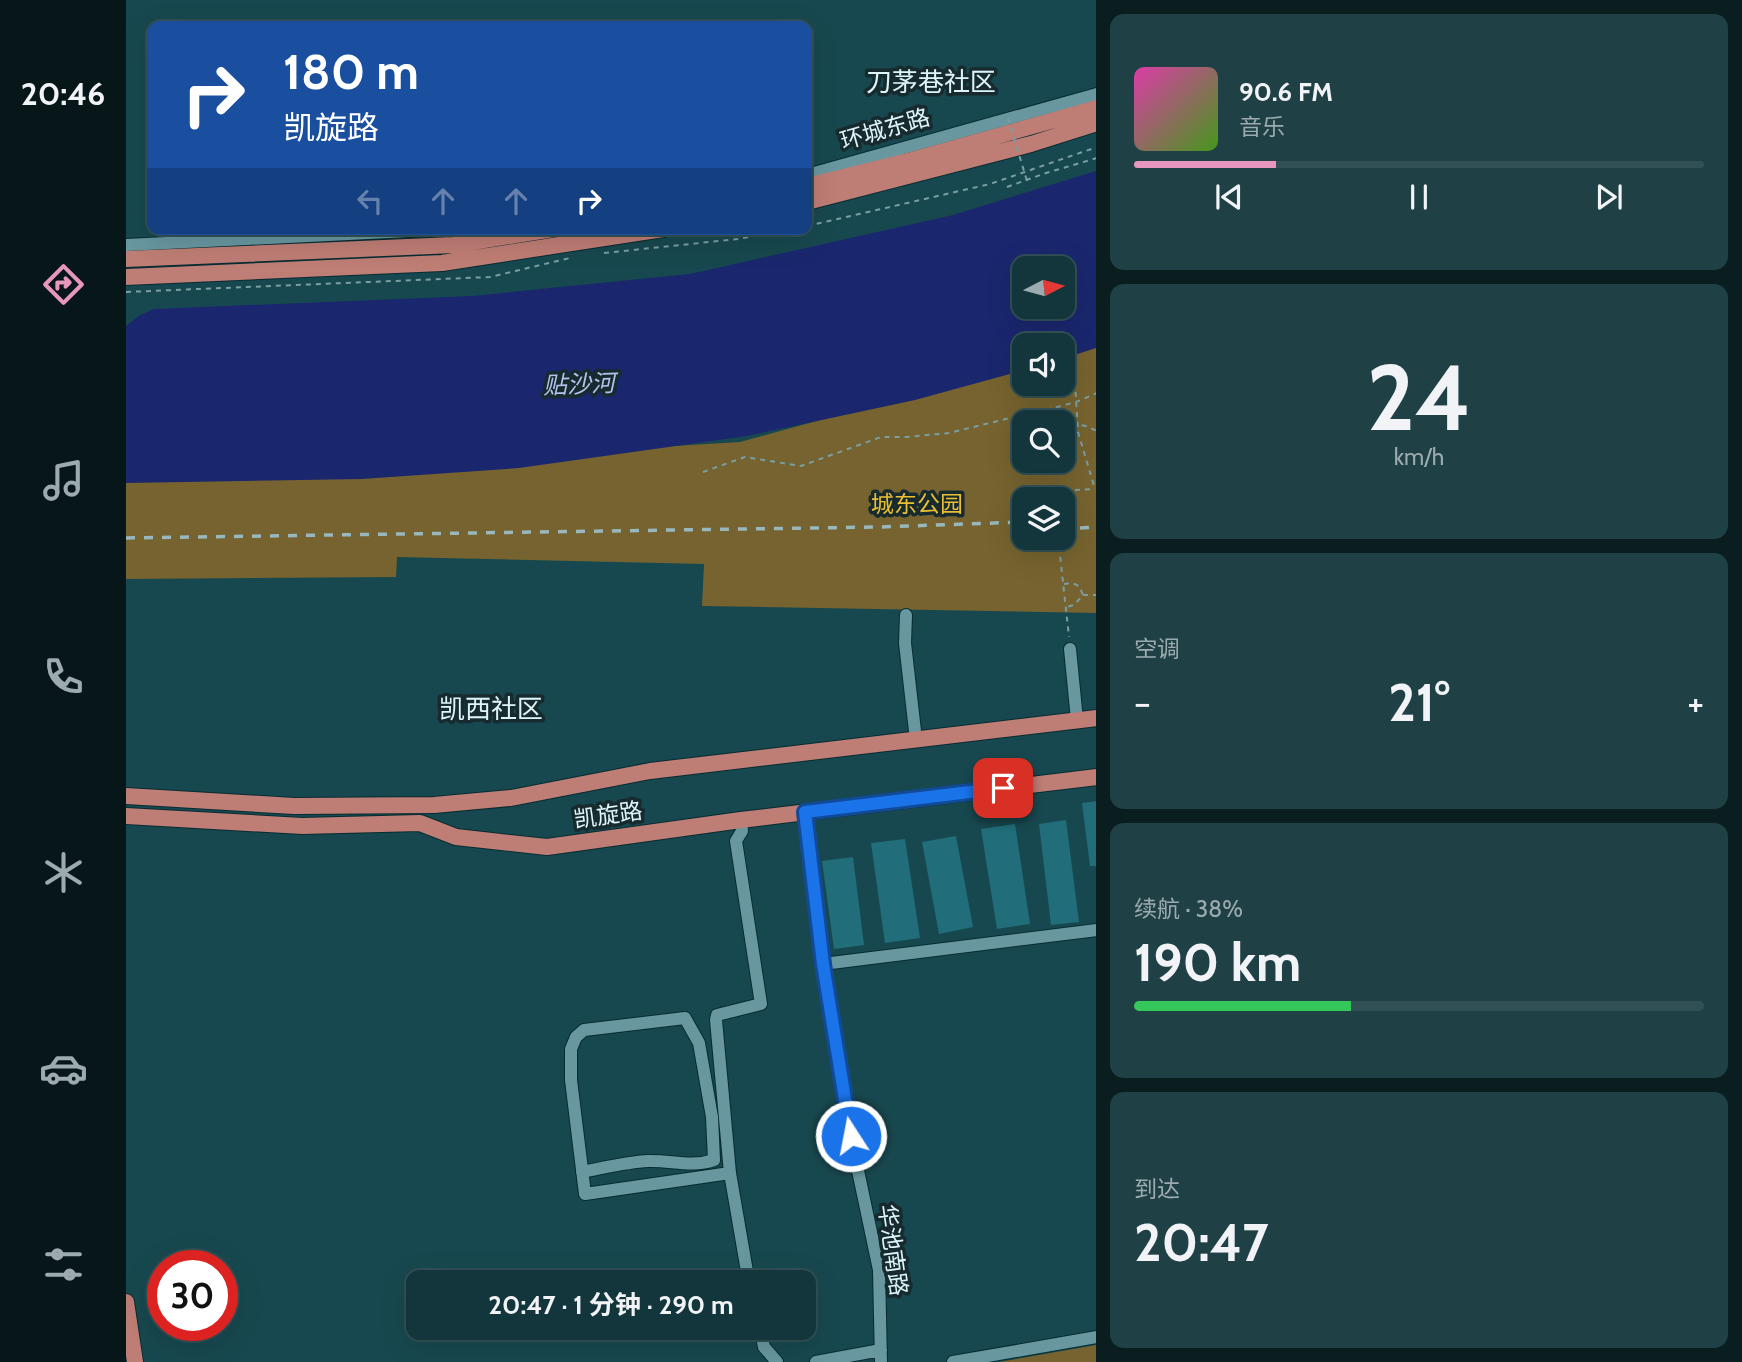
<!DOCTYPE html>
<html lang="zh">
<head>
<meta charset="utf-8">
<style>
  :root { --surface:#12363b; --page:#1f4146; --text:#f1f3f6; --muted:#9cabaf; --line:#315055; --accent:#e797bd }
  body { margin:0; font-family:Cabin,"Noto Sans SC",sans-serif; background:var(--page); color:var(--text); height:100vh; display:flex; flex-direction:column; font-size:26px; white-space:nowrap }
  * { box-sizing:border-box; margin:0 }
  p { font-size:23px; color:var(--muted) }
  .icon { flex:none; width:38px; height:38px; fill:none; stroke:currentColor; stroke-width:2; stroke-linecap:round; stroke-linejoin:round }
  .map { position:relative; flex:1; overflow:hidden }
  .sheet { display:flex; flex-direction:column; gap:14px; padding:14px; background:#0a1e20; width:646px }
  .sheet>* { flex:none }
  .banner { position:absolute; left:21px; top:21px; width:665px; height:214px; border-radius:14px; box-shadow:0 7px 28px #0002,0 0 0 2px var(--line); background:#1a4fa0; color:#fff; overflow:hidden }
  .needle { width:46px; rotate:84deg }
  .buttons { position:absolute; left:886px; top:256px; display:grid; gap:14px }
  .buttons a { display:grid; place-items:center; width:63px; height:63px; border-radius:14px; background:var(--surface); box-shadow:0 7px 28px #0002,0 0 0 2px var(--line); font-size:35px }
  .speed { position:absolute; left:21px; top:1250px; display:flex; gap:14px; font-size:35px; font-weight:700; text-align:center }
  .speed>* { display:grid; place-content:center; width:91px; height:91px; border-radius:50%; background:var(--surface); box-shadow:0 7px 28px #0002,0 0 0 2px var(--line); line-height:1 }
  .speed .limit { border:10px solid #d22; background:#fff; color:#111 }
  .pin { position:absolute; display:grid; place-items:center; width:60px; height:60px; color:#fff; margin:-30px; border-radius:14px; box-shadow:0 4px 10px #0006 }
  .me { position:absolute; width:77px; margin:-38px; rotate:349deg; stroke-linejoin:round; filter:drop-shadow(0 0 5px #0008) }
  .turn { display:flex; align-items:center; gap:24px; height:147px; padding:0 21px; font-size:32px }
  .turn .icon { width:91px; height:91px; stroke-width:2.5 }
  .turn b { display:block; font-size:49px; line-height:60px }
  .lanes { display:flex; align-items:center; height:66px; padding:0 21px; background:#0003; justify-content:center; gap:35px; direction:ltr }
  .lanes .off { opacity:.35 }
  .big { font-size:52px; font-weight:700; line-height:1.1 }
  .sheet .tile { flex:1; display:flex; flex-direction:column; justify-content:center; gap:10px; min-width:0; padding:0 24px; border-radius:14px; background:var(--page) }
  .sheet .dial { align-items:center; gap:0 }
  .dial b { font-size:91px; line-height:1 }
  .song { display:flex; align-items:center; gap:21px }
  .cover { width:84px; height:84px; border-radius:10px; background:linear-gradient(135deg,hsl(320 70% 55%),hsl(100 70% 35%)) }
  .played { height:7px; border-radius:4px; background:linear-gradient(90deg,var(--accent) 25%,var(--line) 25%) }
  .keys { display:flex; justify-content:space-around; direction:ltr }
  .heat { display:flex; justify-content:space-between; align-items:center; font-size:38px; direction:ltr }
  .charge { height:10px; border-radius:5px; background:linear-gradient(90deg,#34c759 38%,var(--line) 0) }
  .trip { position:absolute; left:280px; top:1270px; width:410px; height:70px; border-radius:14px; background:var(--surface); box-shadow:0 7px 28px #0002,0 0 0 2px var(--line); font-weight:700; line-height:70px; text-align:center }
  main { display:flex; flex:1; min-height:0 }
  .menu { display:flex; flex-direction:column; width:126px; justify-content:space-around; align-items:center; background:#071618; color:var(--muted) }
  .menu .icon { width:49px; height:49px }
  .menu .current { color:var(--accent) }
  .menu b { font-size:32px; color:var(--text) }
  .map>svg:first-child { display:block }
  .green { fill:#76632f; fill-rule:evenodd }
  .water { fill:#1a276e; fill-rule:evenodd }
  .building { fill:#216d79 }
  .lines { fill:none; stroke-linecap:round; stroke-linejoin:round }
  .minor-casing { stroke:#072c32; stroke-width:14 }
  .major-casing { stroke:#072c32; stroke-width:18 }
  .path { stroke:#7a9ea4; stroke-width:2; stroke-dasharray:5 5; stroke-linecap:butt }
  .minor { stroke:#6897a0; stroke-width:12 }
  .major { stroke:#be7d75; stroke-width:16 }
  .rail { stroke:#98b8bd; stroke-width:3.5; stroke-dasharray:9 9; stroke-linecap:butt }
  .path-bridge { stroke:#7a9ea4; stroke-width:2; stroke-dasharray:5 5; stroke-linecap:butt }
  .route-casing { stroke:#114b97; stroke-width:18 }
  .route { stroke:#1a73e8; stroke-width:12 }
  .labels { text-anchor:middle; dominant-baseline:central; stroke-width:7; stroke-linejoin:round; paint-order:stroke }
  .street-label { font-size:23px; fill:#ddf5f9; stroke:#172a2e }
  .park-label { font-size:23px; fill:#ebbe34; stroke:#172a2e }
  .water-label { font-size:24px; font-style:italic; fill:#b4c3ed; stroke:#172a2e }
  .quarter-label { font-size:26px; fill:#ddf5f9; stroke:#172a2e }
</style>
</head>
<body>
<main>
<nav class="menu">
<b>20:46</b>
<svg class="icon current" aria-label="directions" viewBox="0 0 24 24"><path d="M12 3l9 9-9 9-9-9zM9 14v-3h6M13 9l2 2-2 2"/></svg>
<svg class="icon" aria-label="music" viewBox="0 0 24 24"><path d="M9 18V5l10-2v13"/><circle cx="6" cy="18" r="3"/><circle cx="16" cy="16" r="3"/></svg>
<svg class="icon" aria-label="phone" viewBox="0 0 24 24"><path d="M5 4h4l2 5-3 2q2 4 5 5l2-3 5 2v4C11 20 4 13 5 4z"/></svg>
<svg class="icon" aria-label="climate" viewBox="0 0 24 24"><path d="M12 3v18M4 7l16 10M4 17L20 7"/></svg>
<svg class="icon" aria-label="car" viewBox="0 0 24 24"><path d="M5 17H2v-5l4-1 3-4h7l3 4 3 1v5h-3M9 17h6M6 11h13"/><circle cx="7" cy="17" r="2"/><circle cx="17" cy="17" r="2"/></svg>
<svg class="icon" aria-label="filters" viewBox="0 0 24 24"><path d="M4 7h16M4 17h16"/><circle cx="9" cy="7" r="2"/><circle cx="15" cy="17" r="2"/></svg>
</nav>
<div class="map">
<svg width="971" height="1362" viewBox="0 0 971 1362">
  <rect width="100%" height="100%" fill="#18484f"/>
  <path class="green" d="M970,344V613L576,606L578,564L271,557L270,577L0,579V479L614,442L898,364V383H936V354ZM898,422H936V460H898ZM898,499H936V537H898Z
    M970,1345V1362H873Z"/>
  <path class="water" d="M970,171V348L936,359V345H898V370L789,400L621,436L393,468L236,479L0,483V326L14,315L28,309L346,296L564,274L827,215ZM898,268H936V306H898Z"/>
  <path class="building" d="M971,801V866H964L956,803Z
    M940,820L953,922L925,925L913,824Z
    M889,824L904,924L871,929L855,829Z
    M830,836L847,927L813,934L796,842Z
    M779,839L794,938L759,943L745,843Z
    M727,857L738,945L708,949L696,861Z"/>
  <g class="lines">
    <g class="minor-casing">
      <path id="minor" d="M681,175L971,94
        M0,245L322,229
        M780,615L779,643L790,740
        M944,649L951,720
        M679,812L697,964L719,1109L753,1270L755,1362
        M615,820L616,831L610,841L635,1004L591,1015L590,1020L604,1173L623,1283
        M697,964L971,930
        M456,1172C478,1168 500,1162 522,1161C545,1160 565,1168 588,1160L586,1117L573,1043L559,1018L458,1030L450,1037L445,1049V1080L459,1194L604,1173
        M634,1328L638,1347L651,1362
        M690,1362L755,1350
        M827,1362L971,1337"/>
    </g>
    <g class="major-casing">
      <path id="major" d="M681,186L786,160L971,108
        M681,202L905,144L971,123
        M0,259L328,245L427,229
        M0,277L316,263L537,229
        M0,796L168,806L308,805L385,798L524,771L971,718
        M0,816L176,826L294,823L330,837L421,847L615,820L971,777
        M0,1302L9,1362"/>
    </g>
    <path class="path" d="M881,187L920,173L971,158
      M681,226L864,184L971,147
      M478,253L612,239L663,229
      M0,292L364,277L444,258
      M949,382L952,432L969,489
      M901,415L950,402L971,393
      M936,422L960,426L971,431
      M577,472L619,457L675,466L755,437H780L823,433L884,418L901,415L935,422
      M928,499L927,491L968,489
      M932,537L943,637
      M938,584L946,583L953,586L957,595L948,605L940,607
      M957,595H971"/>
    <use href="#minor" class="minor"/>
    <use href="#major" class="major"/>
    <path class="rail" d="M936,529L971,527
      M0,538L754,527L898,522"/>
    <path class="path-bridge" d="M882,118L901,181"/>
  </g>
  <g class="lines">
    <g class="route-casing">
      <path id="route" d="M725,1136L697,964L679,812L877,788"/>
    </g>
    <use href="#route" class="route"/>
  </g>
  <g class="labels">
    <g class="street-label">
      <text transform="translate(759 129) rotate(-16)">环城东路</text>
      <text transform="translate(482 815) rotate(-8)">凯旋路</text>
      <text transform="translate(767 1250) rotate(82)">华池南路</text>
    </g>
    <g class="park-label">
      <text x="791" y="504">城东公园</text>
    </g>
    <g class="water-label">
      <text transform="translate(453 384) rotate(-2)">贴沙河</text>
    </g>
    <g class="quarter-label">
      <text x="805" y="82">刀茅巷社区</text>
      <text x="365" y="709">凯西社区</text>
    </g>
  </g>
</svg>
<div class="buttons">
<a><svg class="needle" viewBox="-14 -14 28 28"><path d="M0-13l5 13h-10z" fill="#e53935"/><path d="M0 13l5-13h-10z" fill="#9cabaf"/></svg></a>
<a><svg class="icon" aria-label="sound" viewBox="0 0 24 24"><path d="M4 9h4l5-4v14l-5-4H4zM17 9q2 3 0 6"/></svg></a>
<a><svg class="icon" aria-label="search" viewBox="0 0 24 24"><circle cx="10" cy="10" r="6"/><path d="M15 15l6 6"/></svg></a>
<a><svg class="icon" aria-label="layers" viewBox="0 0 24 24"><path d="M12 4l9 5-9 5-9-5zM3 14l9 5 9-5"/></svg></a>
</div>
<div class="speed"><div class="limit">30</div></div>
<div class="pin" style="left:877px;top:788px;background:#d93025"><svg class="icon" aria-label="arrive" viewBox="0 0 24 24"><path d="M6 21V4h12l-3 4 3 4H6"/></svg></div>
<svg class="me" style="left:725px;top:1136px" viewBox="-20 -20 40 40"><circle r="17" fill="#1a73e8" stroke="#fff" stroke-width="3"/><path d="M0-11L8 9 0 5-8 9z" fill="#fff"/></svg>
<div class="trip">20:47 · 1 分钟 · 290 m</div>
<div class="banner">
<div class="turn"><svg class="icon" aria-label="right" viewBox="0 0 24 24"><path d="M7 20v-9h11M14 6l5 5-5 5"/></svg><div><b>180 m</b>凯旋路</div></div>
<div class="lanes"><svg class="icon off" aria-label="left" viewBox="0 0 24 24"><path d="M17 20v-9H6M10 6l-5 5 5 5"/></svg><svg class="icon off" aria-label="ahead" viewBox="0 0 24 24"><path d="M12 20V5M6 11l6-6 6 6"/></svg><svg class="icon off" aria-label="ahead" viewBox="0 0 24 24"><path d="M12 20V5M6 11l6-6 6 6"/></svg><svg class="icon" aria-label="right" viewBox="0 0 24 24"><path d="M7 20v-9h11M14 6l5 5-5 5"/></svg></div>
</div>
</div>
<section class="sheet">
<div class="tile">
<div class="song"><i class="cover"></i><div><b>90.6 FM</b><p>音乐</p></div></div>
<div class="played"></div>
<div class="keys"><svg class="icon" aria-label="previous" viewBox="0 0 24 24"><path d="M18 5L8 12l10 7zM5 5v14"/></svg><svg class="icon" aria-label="pause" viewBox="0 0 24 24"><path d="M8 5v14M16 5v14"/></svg><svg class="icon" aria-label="next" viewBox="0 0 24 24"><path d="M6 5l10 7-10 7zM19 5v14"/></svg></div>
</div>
<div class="tile dial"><b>24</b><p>km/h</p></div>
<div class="tile"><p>空调</p>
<div class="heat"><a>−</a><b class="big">21°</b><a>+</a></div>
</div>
<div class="tile"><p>续航 · 38%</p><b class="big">190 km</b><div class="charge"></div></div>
<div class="tile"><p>到达</p><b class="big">20:47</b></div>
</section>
</main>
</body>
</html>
